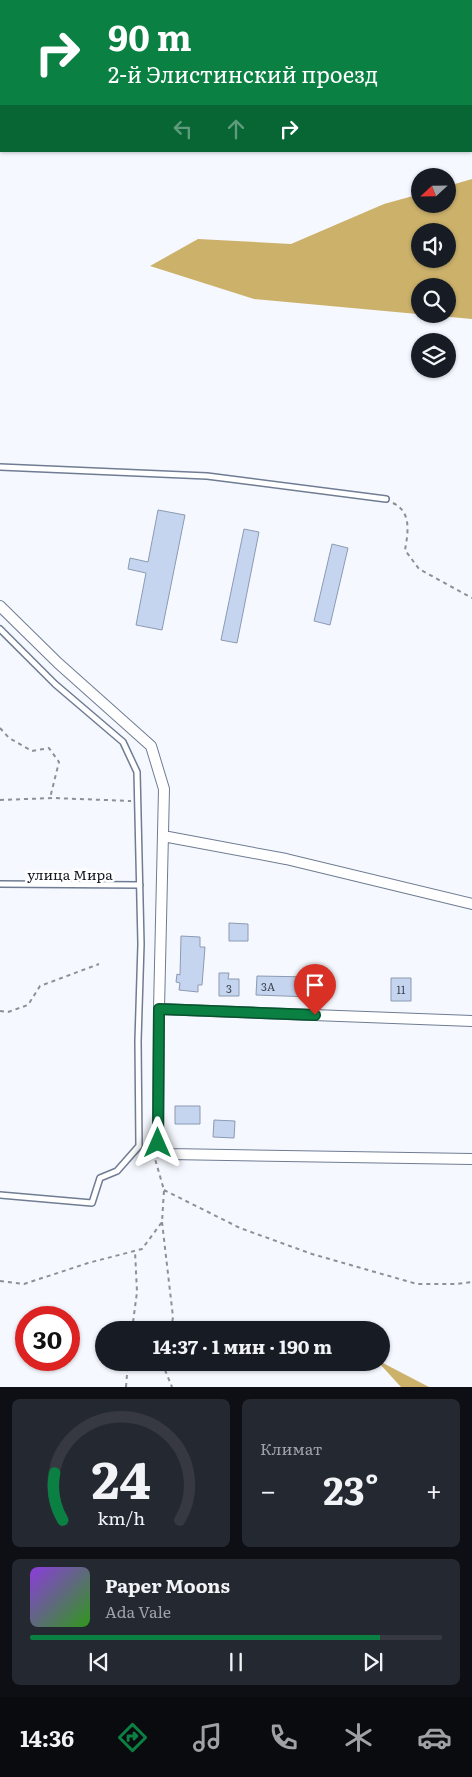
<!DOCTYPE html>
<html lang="ru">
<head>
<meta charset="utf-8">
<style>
  :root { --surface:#171b24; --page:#242831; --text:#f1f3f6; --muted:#9ea1a6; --line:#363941; --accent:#0b8043 }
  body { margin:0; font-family:Literata,serif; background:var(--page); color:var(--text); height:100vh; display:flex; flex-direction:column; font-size:19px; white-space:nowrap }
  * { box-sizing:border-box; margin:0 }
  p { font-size:16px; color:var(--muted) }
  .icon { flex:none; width:28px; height:28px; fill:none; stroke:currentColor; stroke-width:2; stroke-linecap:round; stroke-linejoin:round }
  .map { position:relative; height:1387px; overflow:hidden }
  .side { display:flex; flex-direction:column; gap:12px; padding:12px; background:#0d0f14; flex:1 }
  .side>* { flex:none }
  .banner { position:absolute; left:0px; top:0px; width:472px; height:152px; box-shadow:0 1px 4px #0004; background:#0b8043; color:#fff; overflow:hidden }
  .needle { width:32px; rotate:248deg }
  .controls { position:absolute; left:411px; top:168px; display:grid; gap:10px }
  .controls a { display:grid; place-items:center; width:45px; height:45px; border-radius:50%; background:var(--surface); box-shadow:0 1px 4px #0004; font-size:25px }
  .speed { position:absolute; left:15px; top:1306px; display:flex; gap:10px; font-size:25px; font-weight:700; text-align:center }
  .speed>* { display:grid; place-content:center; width:65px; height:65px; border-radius:50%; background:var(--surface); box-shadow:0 1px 4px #0004; line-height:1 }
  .speed .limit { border:8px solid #d22; background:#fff; color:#111 }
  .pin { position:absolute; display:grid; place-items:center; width:42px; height:42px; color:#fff; margin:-51px -21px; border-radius:50% 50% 50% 0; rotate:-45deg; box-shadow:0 0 5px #0007 }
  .pin .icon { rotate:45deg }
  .me { position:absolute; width:55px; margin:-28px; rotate:0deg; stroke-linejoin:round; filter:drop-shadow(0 0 4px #0008) }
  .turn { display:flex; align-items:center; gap:18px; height:105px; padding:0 25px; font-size:22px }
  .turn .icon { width:65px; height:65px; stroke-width:2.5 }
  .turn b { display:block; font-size:35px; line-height:42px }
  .lanes { display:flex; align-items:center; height:48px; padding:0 25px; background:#0003; justify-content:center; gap:25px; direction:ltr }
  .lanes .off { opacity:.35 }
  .big { font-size:38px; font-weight:700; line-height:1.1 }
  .side .widget { flex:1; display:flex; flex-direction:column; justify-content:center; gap:8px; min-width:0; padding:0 18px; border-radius:8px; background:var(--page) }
  .side .dial { align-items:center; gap:0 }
  .dial svg { height:130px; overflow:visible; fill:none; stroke:var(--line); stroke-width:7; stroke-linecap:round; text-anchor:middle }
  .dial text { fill:var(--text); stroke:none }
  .song { display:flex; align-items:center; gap:15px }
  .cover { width:60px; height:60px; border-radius:8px; background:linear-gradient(135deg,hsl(270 70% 55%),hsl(110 70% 35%)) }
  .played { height:5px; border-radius:2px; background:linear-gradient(90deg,var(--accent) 85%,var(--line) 85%) }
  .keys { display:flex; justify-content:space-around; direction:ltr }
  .heat { display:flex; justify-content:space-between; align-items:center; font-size:28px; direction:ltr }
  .side .tiles { flex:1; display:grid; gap:12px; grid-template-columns:1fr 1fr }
  .widget:last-child { grid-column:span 2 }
  .trip { position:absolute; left:95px; top:1321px; width:295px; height:50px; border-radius:25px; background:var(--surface); box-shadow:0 1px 4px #0004; font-weight:700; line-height:50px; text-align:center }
  .menu { display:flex; height:80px; justify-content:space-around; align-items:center; background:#090b0e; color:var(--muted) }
  .menu .icon { width:35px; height:35px }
  .menu .on { color:var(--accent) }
  .menu b { font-size:22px; color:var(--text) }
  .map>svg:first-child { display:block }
  .forest { fill:#ccb16b; fill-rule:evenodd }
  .building { fill:#c6d5ef; stroke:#8c9ab2 }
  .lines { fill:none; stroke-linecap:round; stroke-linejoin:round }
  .service-casing { stroke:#6f7c93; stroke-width:8 }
  .minor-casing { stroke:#6f7c93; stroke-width:12 }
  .tertiary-casing { stroke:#6f7c93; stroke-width:15 }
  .path { stroke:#8c9097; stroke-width:2; stroke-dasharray:4 4; stroke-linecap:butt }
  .service { stroke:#fff; stroke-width:5 }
  .minor { stroke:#fff; stroke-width:10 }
  .tertiary { stroke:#fff; stroke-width:12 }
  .route-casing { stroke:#07532c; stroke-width:12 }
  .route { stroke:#0b8043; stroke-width:9 }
  .labels { text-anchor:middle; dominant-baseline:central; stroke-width:5; stroke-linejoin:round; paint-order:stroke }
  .number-label { font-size:11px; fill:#404754 }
  .street-label { font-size:14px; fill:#131821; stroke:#fff }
</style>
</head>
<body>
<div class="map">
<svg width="472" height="1387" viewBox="0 0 472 1387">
  <rect width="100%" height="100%" fill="#f5f8fe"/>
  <path class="forest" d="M472,179V319L254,299L150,266L198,239L291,244L384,204L420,194V204H448V186ZM420,231H448V259H420ZM420,286H448V314H420Z
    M381,1362L429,1387H401L379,1363Z"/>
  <path class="building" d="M158,510L185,515L162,630L136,625L146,573L128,569L130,558L148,562Z
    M244,529L259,532L237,643L221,640Z
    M332,544L348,548L330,625L314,621Z
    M229,923L248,924V941H229Z
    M181,936L200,937V947H205L202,985H198V992L179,990L180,983L176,982L177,974L180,975Z
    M219,973H229L228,979H239V996H219Z
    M257,976L312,977V997L256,995Z
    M391,978H411V1001H391Z
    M175,1106H200V1124H175Z
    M214,1120L235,1121L234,1138L213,1137Z"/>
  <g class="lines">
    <g class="service-casing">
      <path id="service" d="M420,1L421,0
        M0,467L207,476L386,499
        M0,629L55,684L123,742L137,772L141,944L138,1041L139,1146L117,1171L100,1178L92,1203L0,1195
        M0,884L140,885"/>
    </g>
    <g class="minor-casing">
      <path id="minor" d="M0,606L58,663L151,746L164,789L159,1009L158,1143L169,1154L472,1159
        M163,836L286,859L472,904
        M159,1009L472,1021"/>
    </g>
    <g class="tertiary-casing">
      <path id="tertiary" d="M0,36H1
        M471,52H472"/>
    </g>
    <path class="path" d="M393,503C412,512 408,533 405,550L419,569L472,598
      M0,728L9,738L32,751L49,748L59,762L50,798
      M0,800L53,798L131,801
      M0,1011L8,1012L28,1005L40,986L99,964
      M164,1190L240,1228L312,1254L417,1284H456L472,1282
      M162,1222L173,1317L171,1330
      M0,1281L24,1284L88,1263L142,1249L162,1222L164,1190L153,1152
      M132,1330L137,1292L135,1251
      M166,1362L165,1370L172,1387
      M126,1387L128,1362"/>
    <use href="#service" class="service"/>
    <use href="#minor" class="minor"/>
    <use href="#tertiary" class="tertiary"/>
  </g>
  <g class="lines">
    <g class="route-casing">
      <path id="route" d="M158,1143L159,1009L315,1015"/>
    </g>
    <use href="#route" class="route"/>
  </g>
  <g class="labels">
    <g class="number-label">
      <text x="268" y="986">3А</text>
      <text x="229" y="988">3</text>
      <text x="401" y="989">11</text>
    </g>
    <g class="street-label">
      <text x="70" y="874">улица Мира</text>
    </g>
  </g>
</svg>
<div class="controls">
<a><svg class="needle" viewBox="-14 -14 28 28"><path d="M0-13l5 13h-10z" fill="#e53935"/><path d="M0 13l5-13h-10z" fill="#9ea1a6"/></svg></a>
<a><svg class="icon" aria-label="sound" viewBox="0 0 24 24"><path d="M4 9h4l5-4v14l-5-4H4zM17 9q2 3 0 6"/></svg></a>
<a><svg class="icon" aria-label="search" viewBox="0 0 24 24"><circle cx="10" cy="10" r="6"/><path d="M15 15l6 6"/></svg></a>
<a><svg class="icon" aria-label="layers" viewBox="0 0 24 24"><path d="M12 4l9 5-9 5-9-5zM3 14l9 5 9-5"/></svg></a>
</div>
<div class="speed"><div class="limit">30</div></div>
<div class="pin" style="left:315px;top:1015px;background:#d93025"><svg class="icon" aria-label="arrive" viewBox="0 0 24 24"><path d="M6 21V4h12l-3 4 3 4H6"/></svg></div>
<svg class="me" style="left:158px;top:1143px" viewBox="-20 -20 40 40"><path d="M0-17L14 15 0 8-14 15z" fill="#0b8043" stroke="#fff" stroke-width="4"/></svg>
<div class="trip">14:37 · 1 мин · 190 m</div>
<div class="banner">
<div class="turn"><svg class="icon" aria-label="right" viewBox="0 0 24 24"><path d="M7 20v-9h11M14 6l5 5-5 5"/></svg><div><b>90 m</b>2-й Элистинский проезд</div></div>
<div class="lanes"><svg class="icon off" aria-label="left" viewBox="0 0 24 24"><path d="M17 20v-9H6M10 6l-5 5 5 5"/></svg><svg class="icon off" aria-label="ahead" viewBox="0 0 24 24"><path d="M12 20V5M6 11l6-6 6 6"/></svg><svg class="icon" aria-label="right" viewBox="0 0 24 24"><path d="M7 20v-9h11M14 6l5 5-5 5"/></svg></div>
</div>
</div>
<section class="side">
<div class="tiles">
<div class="widget dial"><svg viewBox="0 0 100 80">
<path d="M14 69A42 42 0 1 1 86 69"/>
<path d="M14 69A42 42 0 0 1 9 40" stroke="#0b8043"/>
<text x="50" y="56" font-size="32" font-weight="700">24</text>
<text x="50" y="72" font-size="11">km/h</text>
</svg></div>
<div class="widget"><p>Климат</p>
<div class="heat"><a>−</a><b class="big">23°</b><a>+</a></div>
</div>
<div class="widget">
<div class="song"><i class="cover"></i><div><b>Paper Moons</b><p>Ada Vale</p></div></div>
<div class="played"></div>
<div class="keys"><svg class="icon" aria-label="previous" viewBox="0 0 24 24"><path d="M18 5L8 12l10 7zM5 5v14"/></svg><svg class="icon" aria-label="pause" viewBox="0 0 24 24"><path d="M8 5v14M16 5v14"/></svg><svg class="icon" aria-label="next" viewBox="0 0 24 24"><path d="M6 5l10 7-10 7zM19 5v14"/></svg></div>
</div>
</div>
</section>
<nav class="menu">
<b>14:36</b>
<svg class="icon on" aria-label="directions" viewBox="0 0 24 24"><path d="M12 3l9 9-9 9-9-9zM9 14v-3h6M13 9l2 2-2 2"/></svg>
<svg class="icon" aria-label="music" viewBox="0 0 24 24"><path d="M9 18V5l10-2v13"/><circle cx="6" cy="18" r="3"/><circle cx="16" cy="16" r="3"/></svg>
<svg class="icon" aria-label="phone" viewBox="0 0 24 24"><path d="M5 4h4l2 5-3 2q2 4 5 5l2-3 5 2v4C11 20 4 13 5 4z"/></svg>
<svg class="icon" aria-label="climate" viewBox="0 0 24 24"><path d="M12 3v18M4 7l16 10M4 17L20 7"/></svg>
<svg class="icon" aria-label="car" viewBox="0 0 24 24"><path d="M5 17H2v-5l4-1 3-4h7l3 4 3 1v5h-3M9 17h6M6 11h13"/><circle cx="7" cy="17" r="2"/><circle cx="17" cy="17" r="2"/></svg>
</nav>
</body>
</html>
